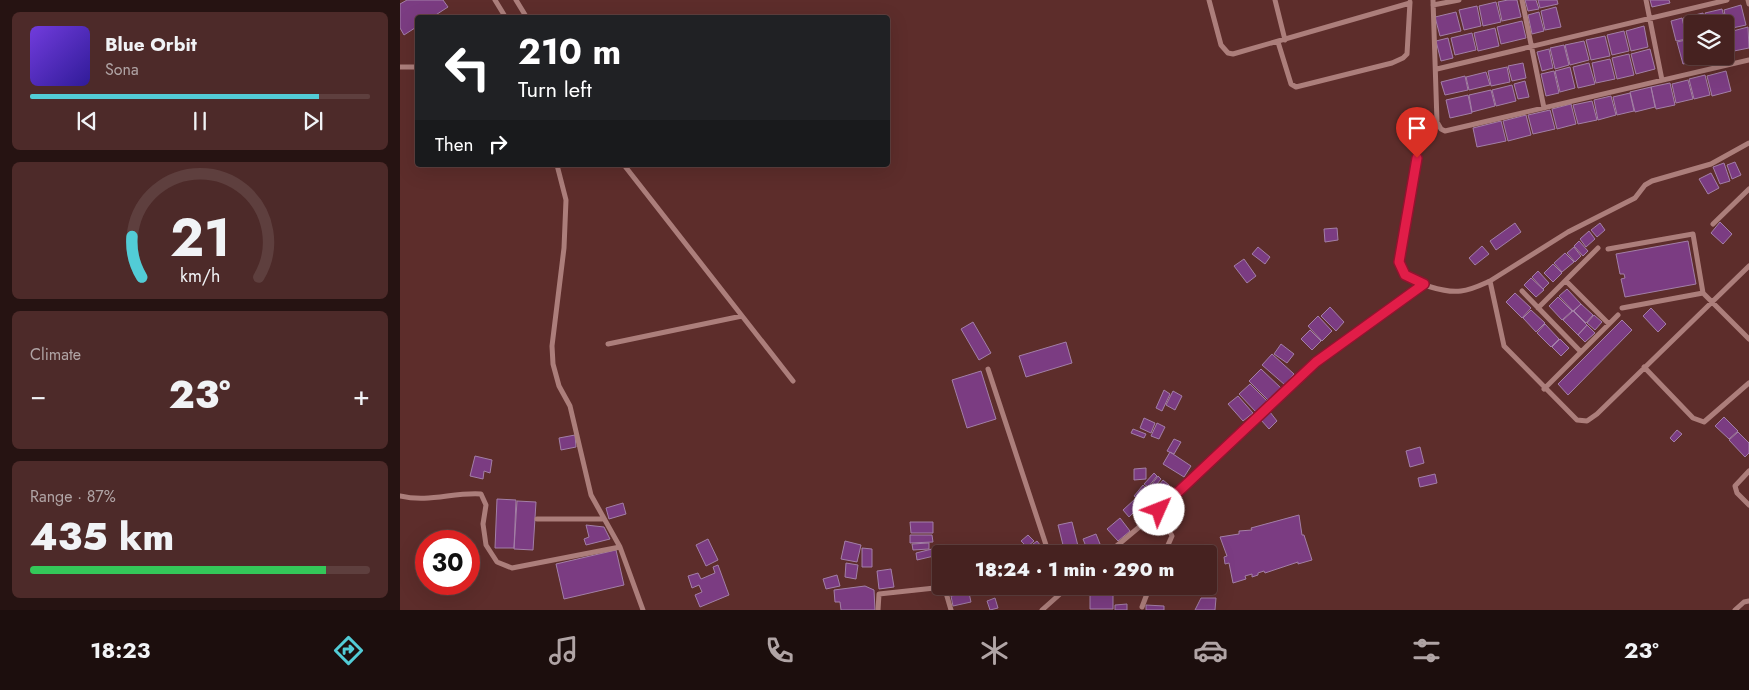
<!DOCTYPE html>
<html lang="en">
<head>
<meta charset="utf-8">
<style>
  :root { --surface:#462220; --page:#4d2a29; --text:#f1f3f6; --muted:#b0a4a5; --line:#5e3f3e; --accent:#52ccd6 }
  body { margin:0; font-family:Jost,sans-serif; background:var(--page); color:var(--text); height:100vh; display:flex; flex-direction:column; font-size:19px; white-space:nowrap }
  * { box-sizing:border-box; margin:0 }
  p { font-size:16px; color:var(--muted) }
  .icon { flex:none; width:28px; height:28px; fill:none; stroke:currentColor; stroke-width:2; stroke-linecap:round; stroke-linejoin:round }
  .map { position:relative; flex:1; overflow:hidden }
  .details { display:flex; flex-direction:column; gap:12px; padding:12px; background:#261312; width:400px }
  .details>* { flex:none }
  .banner { position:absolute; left:15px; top:15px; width:475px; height:152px; border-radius:5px; box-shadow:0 5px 20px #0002,0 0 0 1px var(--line); background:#202124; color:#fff; overflow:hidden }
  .buttons { position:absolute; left:1284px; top:15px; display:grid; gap:10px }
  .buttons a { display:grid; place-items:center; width:50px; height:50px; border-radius:5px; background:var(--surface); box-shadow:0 5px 20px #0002,0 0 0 1px var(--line); font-size:25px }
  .speed { position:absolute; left:15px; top:530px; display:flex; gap:10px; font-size:25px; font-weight:700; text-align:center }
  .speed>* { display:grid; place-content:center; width:65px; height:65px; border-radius:50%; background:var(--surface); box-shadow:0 5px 20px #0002,0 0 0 1px var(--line); line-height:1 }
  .speed .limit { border:8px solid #d22; background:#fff; color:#111 }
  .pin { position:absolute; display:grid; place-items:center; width:42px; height:42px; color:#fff; margin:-51px -21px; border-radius:50% 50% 50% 0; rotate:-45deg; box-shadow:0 0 5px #0007 }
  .pin .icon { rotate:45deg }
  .me { position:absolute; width:55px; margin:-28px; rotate:46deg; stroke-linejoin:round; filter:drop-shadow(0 0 4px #0008) }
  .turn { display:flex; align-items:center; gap:18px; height:105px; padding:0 20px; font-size:22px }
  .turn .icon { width:65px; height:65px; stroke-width:2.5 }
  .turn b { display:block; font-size:35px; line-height:42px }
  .then { display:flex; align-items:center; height:48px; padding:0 20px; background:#0003; gap:10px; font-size:19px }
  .big { font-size:38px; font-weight:800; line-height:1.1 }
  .details .widget { flex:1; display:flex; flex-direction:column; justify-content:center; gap:8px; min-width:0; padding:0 18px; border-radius:8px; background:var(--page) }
  .details .dial { align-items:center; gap:0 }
  .dial svg { height:130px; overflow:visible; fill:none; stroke:var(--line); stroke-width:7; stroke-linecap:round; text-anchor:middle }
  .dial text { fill:var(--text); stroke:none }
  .song { display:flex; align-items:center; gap:15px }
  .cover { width:60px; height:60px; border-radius:8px; background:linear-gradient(135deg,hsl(260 70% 55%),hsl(250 70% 35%)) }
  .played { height:5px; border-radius:2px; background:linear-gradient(90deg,var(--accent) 85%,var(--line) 85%) }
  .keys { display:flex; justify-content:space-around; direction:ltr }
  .heat { display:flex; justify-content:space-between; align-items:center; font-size:28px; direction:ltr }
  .charge { height:8px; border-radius:4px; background:linear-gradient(90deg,#34c759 87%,var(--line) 0) }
  .trip { position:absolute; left:532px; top:545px; width:285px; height:50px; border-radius:5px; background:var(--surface); box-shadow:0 5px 20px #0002,0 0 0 1px var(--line); font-weight:800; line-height:50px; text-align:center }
  .tabs { display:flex; height:80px; justify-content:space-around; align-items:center; background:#1c0e0d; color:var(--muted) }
  .tabs .icon { width:35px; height:35px }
  .tabs .on { color:var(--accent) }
  .tabs b { font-size:22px; color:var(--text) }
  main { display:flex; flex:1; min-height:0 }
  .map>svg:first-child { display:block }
  .building { fill:#7b3c82; stroke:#a37fa7 }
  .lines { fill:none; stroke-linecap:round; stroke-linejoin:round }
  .minor { stroke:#ac7e7b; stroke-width:5 }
  .route-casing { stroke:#92132f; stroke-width:12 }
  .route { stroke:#e11d48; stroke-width:9 }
</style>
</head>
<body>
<main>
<section class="details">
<div class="widget">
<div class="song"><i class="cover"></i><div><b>Blue Orbit</b><p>Sona</p></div></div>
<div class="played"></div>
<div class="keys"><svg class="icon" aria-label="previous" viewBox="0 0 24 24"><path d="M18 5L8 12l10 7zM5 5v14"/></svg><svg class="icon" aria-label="pause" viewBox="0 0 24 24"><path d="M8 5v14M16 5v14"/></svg><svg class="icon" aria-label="next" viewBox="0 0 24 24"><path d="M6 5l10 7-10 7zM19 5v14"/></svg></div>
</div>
<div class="widget dial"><svg viewBox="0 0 100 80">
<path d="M14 69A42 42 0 1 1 86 69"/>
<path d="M14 69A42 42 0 0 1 8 44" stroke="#52ccd6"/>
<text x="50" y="56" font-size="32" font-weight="700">21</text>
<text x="50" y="72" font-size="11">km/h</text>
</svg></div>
<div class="widget"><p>Climate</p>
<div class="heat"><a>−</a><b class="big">23°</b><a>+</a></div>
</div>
<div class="widget"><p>Range · 87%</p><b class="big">435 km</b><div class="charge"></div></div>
</section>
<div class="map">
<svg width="1349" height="610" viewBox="0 0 1349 610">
  <rect width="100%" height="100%" fill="#5d2d2b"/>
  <path class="building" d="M7,0H43L48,7L31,18H18V26L4,35L0,28V4Z
    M1108,0H1117L1121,17L1102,21L1098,2Z
    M1125,0H1136L1139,9L1128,11Z
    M1138,0H1157L1158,4L1140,8Z
    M1250,0H1269L1270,3L1252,7Z
    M1096,2L1101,22L1083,26L1079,6Z
    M1341,5L1346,25L1328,29L1324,10Z
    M1077,6L1081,26L1064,30L1059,10Z
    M1156,7L1161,27L1145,30L1141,11Z
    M1322,9L1327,28H1325V24H1308L1305,13Z
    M1056,12L1061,31L1040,36L1035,17Z
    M1139,12L1144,31L1132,34L1128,15Z
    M1303,13L1306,24H1292V38L1288,39L1283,18Z
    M1282,18L1287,39L1276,41L1271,21Z
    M1122,21L1126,38L1101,44L1097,27Z
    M1244,26L1248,47L1231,51L1226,31Z
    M1348,27L1349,48L1334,51L1329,32Z
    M1095,28L1099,46L1078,51L1074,33Z
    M1224,31L1229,51L1212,55L1207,35Z
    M1325,32H1327L1332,52L1325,54Z
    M1072,33L1076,50L1055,55L1051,38Z
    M1205,36L1210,56L1191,60L1186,40Z
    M1048,38L1053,58L1041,61L1036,41Z
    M1290,39L1292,56L1296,61L1283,64L1277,42Z
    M1184,41L1189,60L1170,65L1165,45Z
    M1164,45L1169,65L1155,69L1150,48Z
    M1149,49L1153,68L1142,71L1137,52Z
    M1250,49L1255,69L1236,74L1231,54Z
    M1229,54L1234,75L1217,79L1212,58Z
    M1210,59L1215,79L1196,83L1192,63Z
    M1123,63L1126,78L1112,81L1108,66Z
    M1189,63L1195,84L1178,88L1173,67Z
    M1107,67L1110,82L1091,86L1088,71Z
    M1170,67L1175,88L1160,92L1155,71Z
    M1154,71L1159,93L1146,96L1141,74Z
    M1326,71L1331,91L1312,96L1307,76Z
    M1086,72L1090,85L1069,90L1066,77Z
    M1305,75L1310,95L1294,99L1289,79Z
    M1065,76L1068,90L1045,95L1041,82Z
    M1288,80L1293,99L1276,103L1272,84Z
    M1125,81L1129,97L1118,99L1114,84Z
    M1270,83L1275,105L1256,109L1251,87Z
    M1112,85L1116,101L1096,106L1092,90Z
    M1251,87L1255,107L1235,112L1230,92Z
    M1091,90L1095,106L1072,112L1069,95Z
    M1230,93L1234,111L1217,115L1213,97Z
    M1068,95L1072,113L1050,118L1046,100Z
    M1211,96L1216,115L1198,120L1194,100Z
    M1192,101L1197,120L1178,124L1173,105Z
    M1171,104L1176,124L1157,129L1152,109Z
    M1150,110L1155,129L1133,134L1128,115Z
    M1126,115L1131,135L1108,141L1103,121Z
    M1101,121L1106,141L1077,147L1073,128Z
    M1335,162L1341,175L1332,179L1327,165Z
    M1324,163L1330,181L1320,184L1313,167Z
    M1311,173L1319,188L1308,194L1299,179Z
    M1320,222L1332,234L1323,244L1311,233Z
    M1115,223L1121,232L1096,250L1090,241Z
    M1200,223L1205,230L1197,237L1191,230Z
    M937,228L938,240L925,242L924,229Z
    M1189,231L1195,239L1186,247L1180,239Z
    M1179,241L1188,251L1183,256L1174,246Z
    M1288,241L1296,284L1225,297L1221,279L1225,278L1224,274H1220L1216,254Z
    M1082,246L1089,254L1075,265L1069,258Z
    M858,247L870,257L865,264L852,254Z
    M1174,247L1181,256L1175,262L1167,253Z
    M1165,253L1174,262L1162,272L1154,263Z
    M844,259L856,276L847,283L834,266Z
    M1153,264L1162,273L1153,282L1144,273Z
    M1138,271L1149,283L1143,289L1132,277Z
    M1131,278L1144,290L1136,297L1124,285Z
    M1167,289L1181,304L1173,311L1159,296Z
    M1115,293L1131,308L1122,318L1106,302Z
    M1158,297L1172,311L1162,320L1149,306Z
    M1181,304L1193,315L1186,323L1174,311Z
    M930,307L944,322L936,331L921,316Z
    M1251,308L1266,324L1258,332L1243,316Z
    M1131,310L1145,323L1136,332L1123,318Z
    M1173,311L1187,325L1178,335L1163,320Z
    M1194,315L1202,322L1195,330L1187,323Z
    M918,316L932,331L922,341L908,326Z
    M1222,320L1232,330L1168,395L1158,384Z
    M573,322L591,353L579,360L561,329Z
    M1145,324L1159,339L1151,347L1137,333Z
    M1187,325L1195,333L1185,342L1178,335Z
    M910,330L921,341L912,350L901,339Z
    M1160,339L1169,348L1161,356L1152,347Z
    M666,342L672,363L626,377L619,356Z
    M881,344L894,354L887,363L874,354Z
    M872,354L894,374L885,385L862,365Z
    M861,369L882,389L870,402L849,381Z
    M581,371L596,419L567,428L552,380Z
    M850,384L867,401L856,412L839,394Z
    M764,390L770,394L762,411L756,408Z
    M773,391L782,396L775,410L766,405Z
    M838,396L853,413L843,421L828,404Z
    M870,412L877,421L869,429L861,420Z
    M1324,417L1338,431L1329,439L1315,426Z
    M744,418L755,423L751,433L740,428Z
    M757,423L765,427L759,439L751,436Z
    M733,429L746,434L744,438L731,433Z
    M1277,430L1282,434L1274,442L1270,438Z
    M1338,432L1349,443V453L1345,457L1329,440Z
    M175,435L176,447L161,450L159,438Z
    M774,439L781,442L774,454L767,451Z
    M1020,447L1024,463L1010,467L1006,451Z
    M770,452L791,466L784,477L763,464Z
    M75,456L92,460L90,473L84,471L83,479L70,476Z
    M746,468V479L734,480V469Z
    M754,473L757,476L748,487L744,484Z
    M1035,474L1037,483L1020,487L1018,478Z
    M758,476L761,479L752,490L749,488Z
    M763,480L769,485L759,497L753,492Z
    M743,485L748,490L738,500L734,496Z
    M750,491L755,496L744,506L740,501Z
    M756,497L761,504L749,514L744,508Z
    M97,499L116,500L114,548H95Z
    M735,499L741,505L729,517L723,510Z
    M117,501L136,502L133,550L114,549Z
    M223,503L226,514L209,519L206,508Z
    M899,515L902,535H904L912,560L898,564V562L865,573L864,571L858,573V575L852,577V574L845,576L846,579L833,583L829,563L825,564L824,557L827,556L820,537L839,534V531L852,530L851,528Z
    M720,518L730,531L718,541L707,529Z
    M510,522H533V533H511Z
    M672,522L679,550L665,553L658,525Z
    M186,525L204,527L210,539L186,545L184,539L189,537Z
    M696,534L704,554H689L683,539Z
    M510,535H532L533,542L510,543Z
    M628,535L634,541L627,547L621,541Z
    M308,539L318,560L306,566L296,545Z
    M445,541L461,545L457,562L441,559Z
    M637,541L641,546L629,554L625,550Z
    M529,543V549L513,550L512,544Z
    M555,545L556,552L537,556L536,549Z
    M462,548L472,549V567H462Z
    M532,549L534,556L517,560L516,553Z
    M216,550L224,585L164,599L156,564Z
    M446,563L458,565L456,579L445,577Z
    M318,565L329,595L300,607L295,595L302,592L299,585L292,588L288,576L298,573L301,579L315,573L313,567Z
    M491,569L494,587L479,589L477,571Z
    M437,575L440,586L426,589L423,579Z
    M465,586L474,590L475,610H441L440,602H435L434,590Z
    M550,586H566L567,592L552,595Z
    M690,586H713V609H690Z
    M569,593L571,602L553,606L551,596Z
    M595,598L598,608L590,610L587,601Z
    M801,598H816L815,610H795Z
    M727,604V610H715V605Z
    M746,605L764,606V610H746Z"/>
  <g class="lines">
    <path class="minor" d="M95,0L106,18
      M116,0L127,18
      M809,0L821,45L828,53L833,54L1010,3
      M875,0L885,40
      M1033,0L1037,122L1041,129L1045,131L1349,60
      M1122,0L1144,108
      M1246,0L1262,80
      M1348,0L1349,4
      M1033,5L1059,0
      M878,42L891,84L896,87L992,63L1003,58L1007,54L1010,2
      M0,67H18
      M1037,69L1327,0
      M1020,140L999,262L1002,272C1014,284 1045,293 1061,291C1071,290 1081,285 1090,281L1104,346L1177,420L1187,421L1197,414L1349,266
      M157,165L166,200L164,248L152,346L153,364L159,386L170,406L191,495L220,547L243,610
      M224,165L393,381
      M1313,224L1349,189
      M1208,249L1293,234L1303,293L1349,339
      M1090,281L1168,232L1235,198L1245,185L1252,181L1311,164L1349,143
      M1166,281L1209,324
      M1122,291L1181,352
      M1138,308L1198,248
      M1222,308L1303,293
      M208,344L342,316
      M1244,367L1293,418L1304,422L1349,383
      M588,369L649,554
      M1144,389L1218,315
      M1349,471L1335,486L1337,493L1349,505
      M0,496C29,503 53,492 81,494L86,505L83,524L86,545L97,562L112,568L220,547
      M759,510L772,536L764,554
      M137,519H203
      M707,554L756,513L916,362L1024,284
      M541,559V561
      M544,586L551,610
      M742,607L750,586
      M478,610L479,594L544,587
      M642,610L669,586
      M1335,610L1344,602L1349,601"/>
  </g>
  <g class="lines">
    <g class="route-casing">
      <path id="route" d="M759,510L916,362L1024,284L1005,275L999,262L1017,158"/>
    </g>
    <use href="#route" class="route"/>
  </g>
</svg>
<div class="buttons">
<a><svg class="icon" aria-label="layers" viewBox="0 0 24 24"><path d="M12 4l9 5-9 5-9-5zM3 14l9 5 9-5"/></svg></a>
</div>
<div class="speed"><div class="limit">30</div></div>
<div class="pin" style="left:1017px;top:158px;background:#d93025"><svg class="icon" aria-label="arrive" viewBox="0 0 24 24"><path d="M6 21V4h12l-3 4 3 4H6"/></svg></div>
<svg class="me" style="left:759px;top:510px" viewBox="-20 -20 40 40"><circle r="19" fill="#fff"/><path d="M0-13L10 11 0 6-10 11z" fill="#e11d48"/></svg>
<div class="trip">18:24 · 1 min · 290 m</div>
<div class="banner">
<div class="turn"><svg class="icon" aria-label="left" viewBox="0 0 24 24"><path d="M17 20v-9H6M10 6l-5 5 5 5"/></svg><div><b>210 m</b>Turn left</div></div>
<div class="then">Then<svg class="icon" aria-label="right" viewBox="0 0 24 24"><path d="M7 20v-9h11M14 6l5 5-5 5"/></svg></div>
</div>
</div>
</main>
<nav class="tabs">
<b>18:23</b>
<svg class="icon on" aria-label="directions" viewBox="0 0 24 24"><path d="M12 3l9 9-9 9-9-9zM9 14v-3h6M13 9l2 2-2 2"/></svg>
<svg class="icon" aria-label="music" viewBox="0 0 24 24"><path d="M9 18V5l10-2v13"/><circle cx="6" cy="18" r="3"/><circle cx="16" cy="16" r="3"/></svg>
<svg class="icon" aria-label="phone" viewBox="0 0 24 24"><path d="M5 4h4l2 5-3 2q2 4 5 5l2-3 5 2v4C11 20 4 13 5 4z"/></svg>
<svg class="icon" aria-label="climate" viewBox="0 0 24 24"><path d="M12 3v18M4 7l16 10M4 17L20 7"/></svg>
<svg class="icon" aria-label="car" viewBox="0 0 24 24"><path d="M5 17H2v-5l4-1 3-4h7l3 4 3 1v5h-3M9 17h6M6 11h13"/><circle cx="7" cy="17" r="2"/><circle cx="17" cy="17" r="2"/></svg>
<svg class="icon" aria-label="filters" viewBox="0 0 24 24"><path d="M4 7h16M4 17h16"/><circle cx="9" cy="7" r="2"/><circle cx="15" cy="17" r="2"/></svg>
<b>23°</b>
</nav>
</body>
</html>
